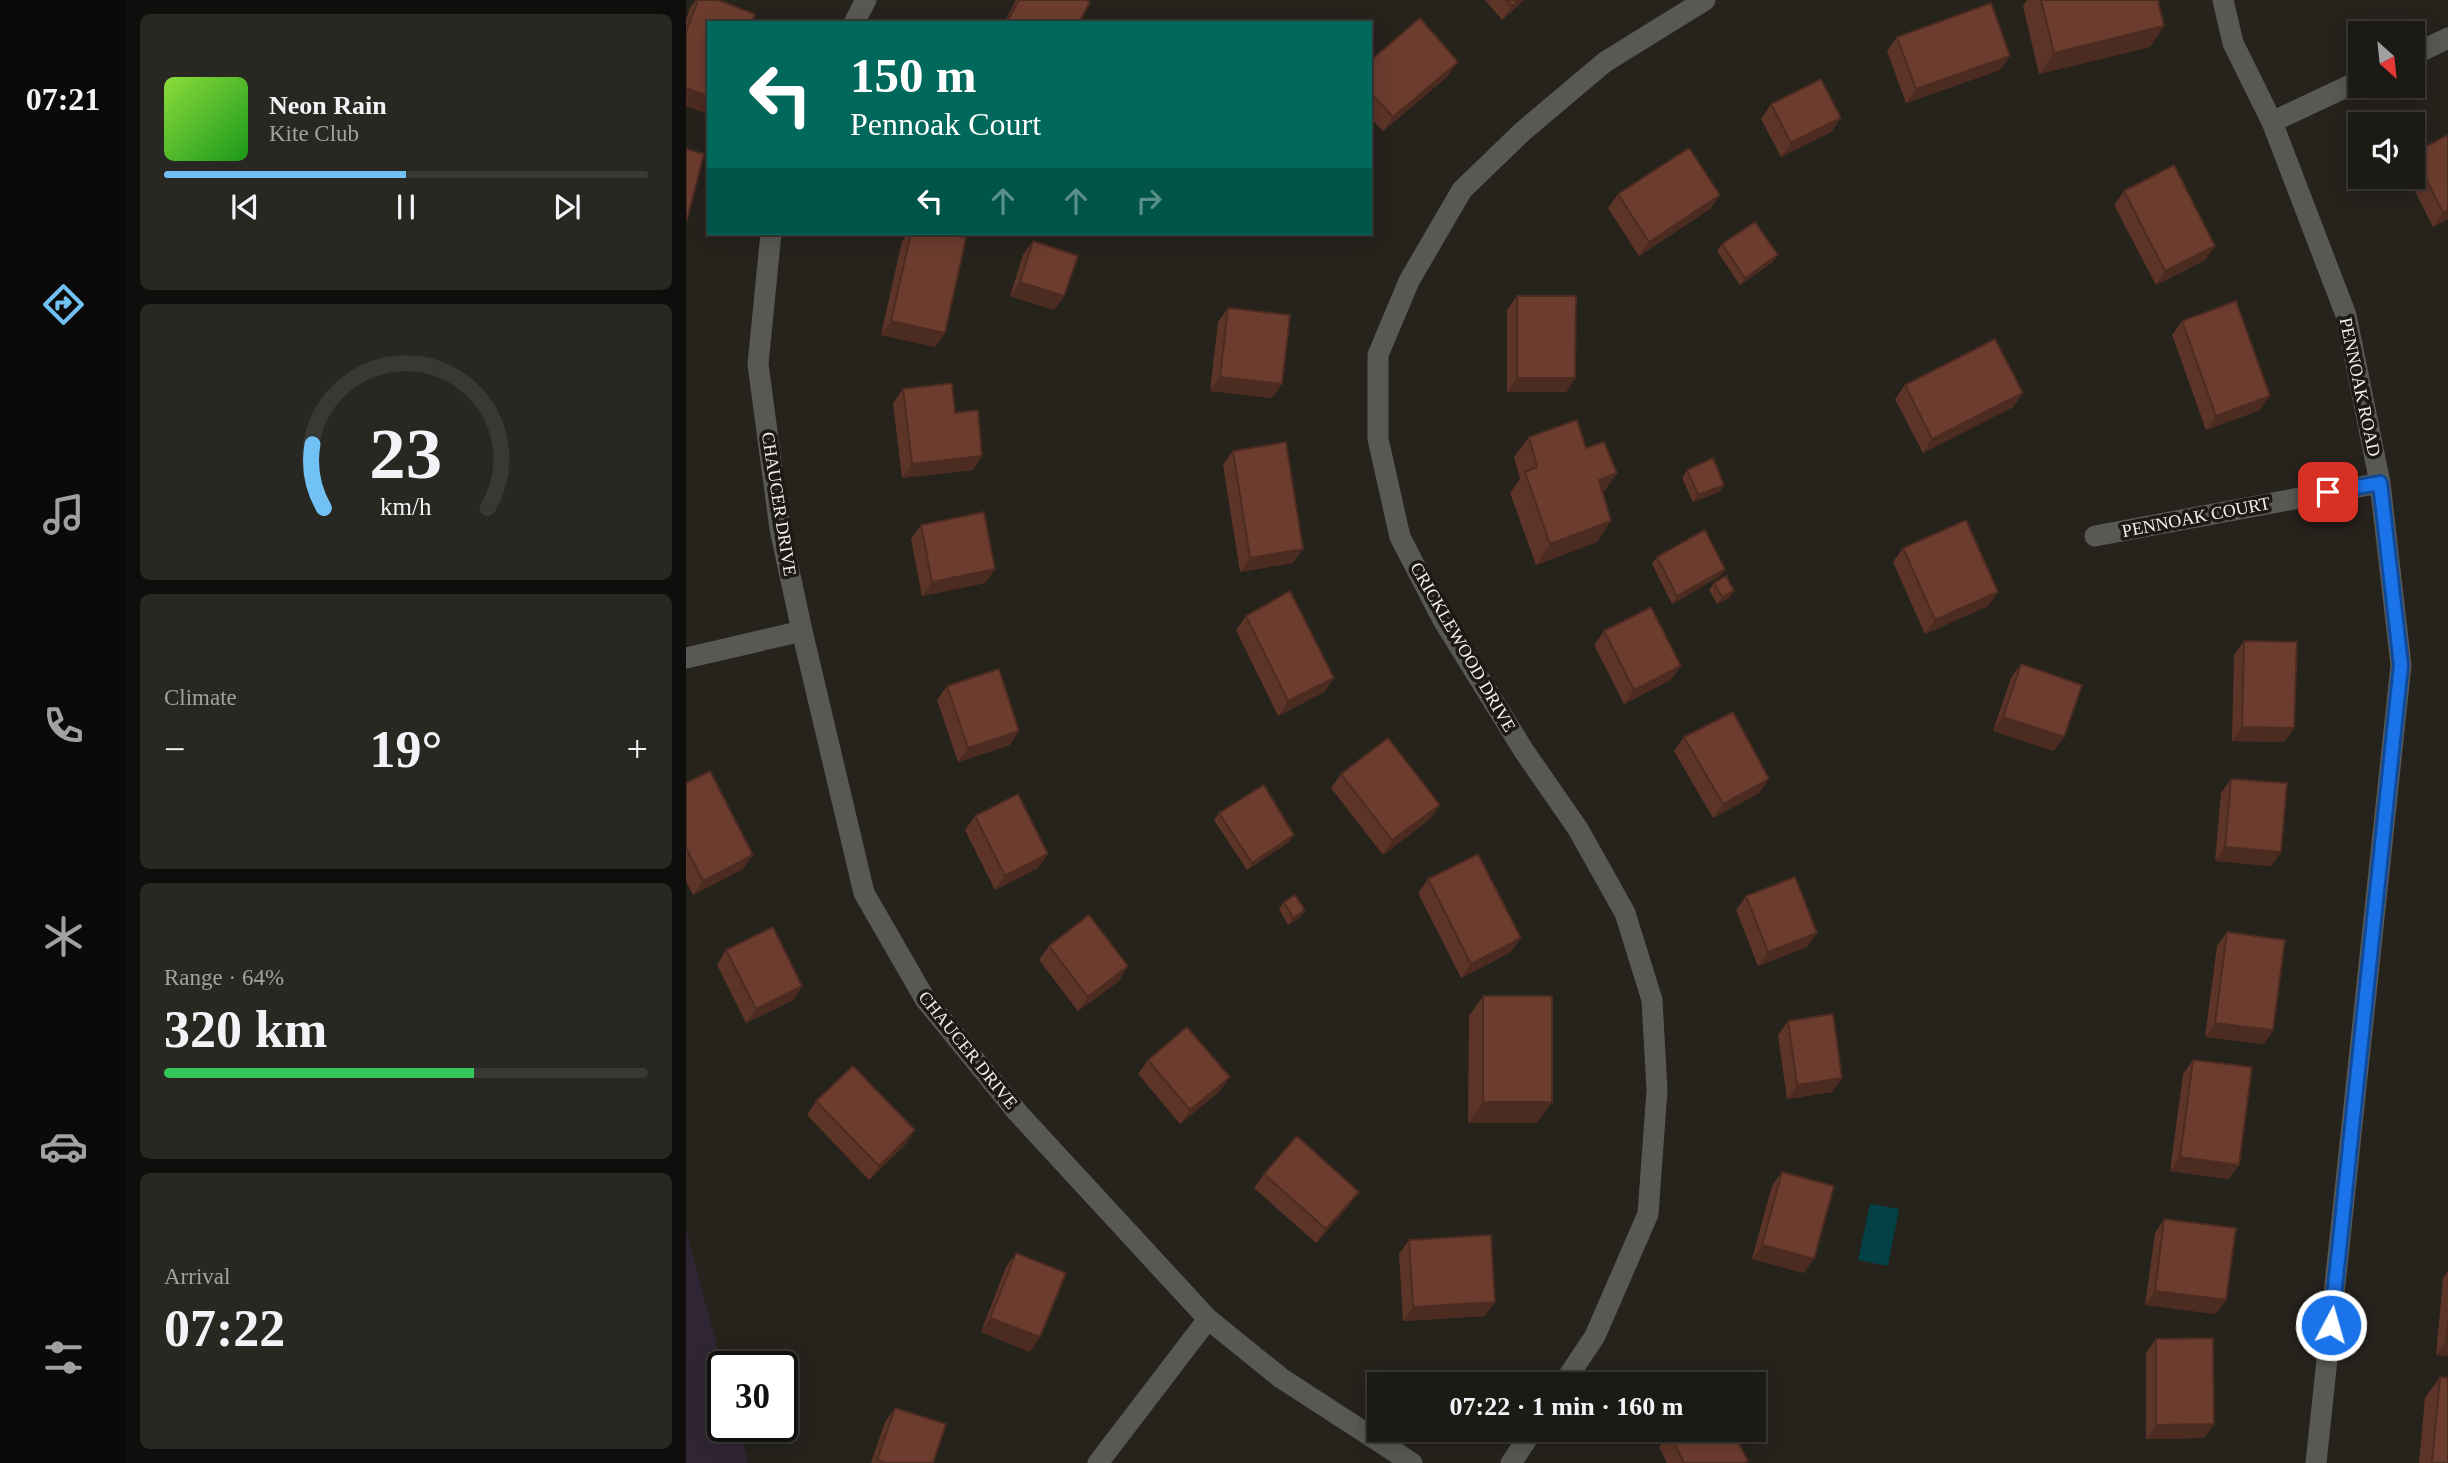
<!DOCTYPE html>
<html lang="en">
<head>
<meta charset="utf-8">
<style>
  :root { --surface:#1c1a15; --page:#292722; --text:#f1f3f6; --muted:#a0a1a0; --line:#3a3834; --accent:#72c1f5 }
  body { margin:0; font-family:Georgia,serif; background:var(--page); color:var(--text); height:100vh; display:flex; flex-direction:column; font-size:26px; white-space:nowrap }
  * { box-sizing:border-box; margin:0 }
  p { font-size:23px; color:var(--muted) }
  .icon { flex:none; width:38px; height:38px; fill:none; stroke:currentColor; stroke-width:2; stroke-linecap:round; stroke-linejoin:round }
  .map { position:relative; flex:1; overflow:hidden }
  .drawer { display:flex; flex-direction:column; gap:14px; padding:14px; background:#0f0e0c; width:560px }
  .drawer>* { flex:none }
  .top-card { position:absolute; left:21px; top:21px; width:665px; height:214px; border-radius:0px; box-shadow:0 4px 18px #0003,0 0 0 2px var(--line); background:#00695c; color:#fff; overflow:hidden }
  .needle { width:46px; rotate:153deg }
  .buttons { position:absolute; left:1662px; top:21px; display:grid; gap:14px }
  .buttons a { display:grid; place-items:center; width:77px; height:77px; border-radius:0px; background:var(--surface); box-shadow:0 4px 18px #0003,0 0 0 2px var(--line); font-size:35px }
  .speed { position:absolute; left:21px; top:1351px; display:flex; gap:14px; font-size:35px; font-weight:700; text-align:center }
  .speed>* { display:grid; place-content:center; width:91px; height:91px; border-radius:50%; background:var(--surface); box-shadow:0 4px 18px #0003,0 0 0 2px var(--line); line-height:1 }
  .speed .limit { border:4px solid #111; border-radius:10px; background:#fff; color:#111 }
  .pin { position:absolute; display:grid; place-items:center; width:60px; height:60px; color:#fff; margin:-30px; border-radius:14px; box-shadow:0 4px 10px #0006 }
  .me { position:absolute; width:77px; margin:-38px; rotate:6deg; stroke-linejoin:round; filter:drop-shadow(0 0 5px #0008) }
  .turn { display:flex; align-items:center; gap:24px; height:147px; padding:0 28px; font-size:32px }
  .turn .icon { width:91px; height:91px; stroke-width:2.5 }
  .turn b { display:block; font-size:49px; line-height:60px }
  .lanes { display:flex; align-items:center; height:66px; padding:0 28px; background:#0003; justify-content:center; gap:35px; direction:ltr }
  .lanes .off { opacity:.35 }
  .big { font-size:52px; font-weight:600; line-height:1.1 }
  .drawer .card { flex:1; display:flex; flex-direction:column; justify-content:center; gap:10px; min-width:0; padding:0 24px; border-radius:10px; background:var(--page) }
  .drawer .dial { align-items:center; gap:0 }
  .dial svg { height:182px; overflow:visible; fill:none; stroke:var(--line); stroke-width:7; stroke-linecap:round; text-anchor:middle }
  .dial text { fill:var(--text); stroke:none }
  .song { display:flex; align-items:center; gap:21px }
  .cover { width:84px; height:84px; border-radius:10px; background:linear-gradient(135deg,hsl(90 70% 55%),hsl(120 70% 35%)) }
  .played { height:7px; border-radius:4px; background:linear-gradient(90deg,var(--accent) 50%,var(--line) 50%) }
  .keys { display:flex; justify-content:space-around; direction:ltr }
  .heat { display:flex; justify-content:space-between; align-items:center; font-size:38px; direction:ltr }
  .charge { height:10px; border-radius:5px; background:linear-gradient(90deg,#34c759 64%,var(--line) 0) }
  .trip { position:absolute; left:681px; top:1372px; width:399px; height:70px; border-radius:0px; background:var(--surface); box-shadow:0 4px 18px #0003,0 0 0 2px var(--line); font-weight:600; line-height:70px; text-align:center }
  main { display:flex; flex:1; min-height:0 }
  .tabs { display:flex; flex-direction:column; width:126px; justify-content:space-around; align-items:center; background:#0b0a08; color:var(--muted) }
  .tabs .icon { width:49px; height:49px }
  .tabs .selected { color:var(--accent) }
  .tabs b { font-size:32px; color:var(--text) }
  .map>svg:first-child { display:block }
  .industrial { fill:#302534 }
  .water { fill:#034146 }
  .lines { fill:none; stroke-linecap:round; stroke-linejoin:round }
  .minor { stroke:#585855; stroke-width:21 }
  .wall { fill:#5d3428 }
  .shaded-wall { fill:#4c2b21 }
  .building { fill:#6c3d2f; stroke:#4c2b21; stroke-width:2 }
  .route-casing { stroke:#114b97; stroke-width:18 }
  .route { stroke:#1a73e8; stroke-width:12 }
  .labels { text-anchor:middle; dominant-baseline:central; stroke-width:7; stroke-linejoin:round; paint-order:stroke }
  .street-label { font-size:18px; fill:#f3f0ec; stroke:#1d1913 }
</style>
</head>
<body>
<main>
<nav class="tabs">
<b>07:21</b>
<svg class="icon selected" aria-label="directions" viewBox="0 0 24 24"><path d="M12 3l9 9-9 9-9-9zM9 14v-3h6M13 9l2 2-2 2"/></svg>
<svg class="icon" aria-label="music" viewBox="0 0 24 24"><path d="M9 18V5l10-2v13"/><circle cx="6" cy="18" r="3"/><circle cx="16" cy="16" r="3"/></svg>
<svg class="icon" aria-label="phone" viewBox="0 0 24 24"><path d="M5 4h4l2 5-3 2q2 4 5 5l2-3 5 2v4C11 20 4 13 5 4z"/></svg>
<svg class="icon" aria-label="climate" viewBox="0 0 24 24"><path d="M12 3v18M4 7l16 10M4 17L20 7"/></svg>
<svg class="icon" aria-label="car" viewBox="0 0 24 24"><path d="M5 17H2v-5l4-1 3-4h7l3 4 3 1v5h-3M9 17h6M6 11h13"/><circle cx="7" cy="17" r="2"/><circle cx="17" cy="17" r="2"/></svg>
<svg class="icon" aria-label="filters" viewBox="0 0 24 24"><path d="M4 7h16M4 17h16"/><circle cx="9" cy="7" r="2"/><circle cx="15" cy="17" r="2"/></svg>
</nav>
<section class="drawer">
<div class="card">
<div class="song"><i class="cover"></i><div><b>Neon Rain</b><p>Kite Club</p></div></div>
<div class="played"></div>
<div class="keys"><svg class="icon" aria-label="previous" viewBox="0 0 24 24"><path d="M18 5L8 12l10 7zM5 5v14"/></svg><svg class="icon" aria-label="pause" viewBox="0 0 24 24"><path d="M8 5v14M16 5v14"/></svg><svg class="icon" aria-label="next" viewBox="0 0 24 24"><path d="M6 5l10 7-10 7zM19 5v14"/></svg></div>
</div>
<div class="card dial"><svg viewBox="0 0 100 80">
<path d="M14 69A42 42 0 1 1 86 69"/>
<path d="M14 69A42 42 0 0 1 9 41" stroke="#72c1f5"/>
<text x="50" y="56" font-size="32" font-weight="700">23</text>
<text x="50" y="72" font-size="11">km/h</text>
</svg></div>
<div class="card"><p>Climate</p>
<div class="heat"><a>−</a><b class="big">19°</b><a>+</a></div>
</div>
<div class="card"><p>Range · 64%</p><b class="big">320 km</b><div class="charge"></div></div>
<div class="card"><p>Arrival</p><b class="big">07:22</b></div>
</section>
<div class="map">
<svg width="1762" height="1463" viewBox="0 0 1762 1463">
  <rect width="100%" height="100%" fill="#26221c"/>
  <path class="industrial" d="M0,1230L37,1368V1426H52L62,1463H0Z"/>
  <path class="water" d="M1184,1204L1213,1209L1202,1266L1172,1260Z"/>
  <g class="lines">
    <path class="minor" d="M1537,0L1547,43L1586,122L1660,315L1694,483L1715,665L1630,1463
      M168,23L180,0
      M1727,55L1762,38
      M1586,122L1675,80
      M85,233L72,364L94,529L116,631L178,893L239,999L332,1113L522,1319L595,1378L726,1463
      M1409,536L1694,483
      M0,658L116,631
      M877,1384L909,1336L962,1214L971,1090L966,1000L939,913L892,829L838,751L757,620L714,537L692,439V355L723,281L776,190L836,132L919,62L1019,0
      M412,1463L522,1319
      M825,1463L847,1430"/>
  </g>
  <path class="wall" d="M10,0H32L23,23V114L0,106V20L4,8Z
    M330,0H400L393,23H318Z
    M799,0H838L816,20Z
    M1341,0H1472L1478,26L1464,47L1353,74L1337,6Z
    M1211,37L1314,70L1220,103L1201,51Z
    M684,61L762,76L697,131L684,117Z
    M1085,104L1155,118L1145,132L1095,157L1075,119Z
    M1727,153L1762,219L1747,227L1722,177H1727Z
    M1438,191L1529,246L1519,260L1470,285L1428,205Z
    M932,194L1034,195L1024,209L953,256L922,208Z
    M222,233H254L259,333L249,347L195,335L216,241Z
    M347,241L378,296L368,310L324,296L337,255Z
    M1036,244L1087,262L1054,285L1031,251Z
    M831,296L889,378L880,392H821V310Z
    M542,308L586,398L524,391L532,322Z
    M1496,321L1574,410L1520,430L1486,335Z
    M1219,385L1337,393L1327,407L1237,453L1209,399Z
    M217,389L269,413L287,470L216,478L207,403Z
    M843,437L900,448L931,473L917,493L911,542L850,565L824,493L834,479L828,457Z
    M547,451L607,563L554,572L537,465Z
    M1001,470L1038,485L1033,492L1007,502L996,478Z
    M235,525L309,569L299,583L236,596L225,539Z
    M1217,548L1312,592L1302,606L1239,634L1207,562Z
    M971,557L1039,569L1034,576L986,604L966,564Z
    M1028,583L1048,591L1043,598L1031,604L1023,590Z
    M560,616L648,678L638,692L592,716L550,630Z
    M918,631L985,680L938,704L908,645Z
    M1558,641L1608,728L1598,742L1546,741L1548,655Z
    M1335,664L1368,751L1307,731L1325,678Z
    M261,686L324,745L272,762L251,700Z
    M998,737L1083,779L1073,793L1027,818L988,751Z
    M655,774L744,819L697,855L645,788Z
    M1545,779L1595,852L1585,866L1529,861L1535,793Z
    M0,783L57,869L7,895L0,881Z
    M533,813L608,835L603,842L561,870L528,820Z
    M289,816L352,868L309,890L279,830Z
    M742,879L825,952L775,978L732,893Z
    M1060,896L1121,947L1072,966L1050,910Z
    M598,902L619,910L614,917L602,925L593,909Z
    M1541,932L1587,1030L1578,1044L1519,1037L1531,946Z
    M363,946L433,981L392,1011L353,960Z
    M40,950L116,986L107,1000L60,1023L31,965Z
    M797,996L851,1123H782L783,1016Z
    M1102,1021L1156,1078L1146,1092L1101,1099L1092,1035Z
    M462,1060L534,1091L494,1124L452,1074Z
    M1507,1060L1543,1179L1484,1171L1497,1074Z
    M130,1101L220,1144L183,1180L121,1115Z
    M1096,1172L1118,1273L1066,1259L1086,1186Z
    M578,1174L663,1206L630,1243L568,1188Z
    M1478,1219L1540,1300L1530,1314L1459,1305L1469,1233Z
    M723,1240L799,1316L717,1321L713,1254Z
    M330,1253L344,1352L295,1332L320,1267Z
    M1762,1271V1356L1750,1355L1757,1278Z
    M1470,1339L1528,1424L1518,1438L1460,1439V1353Z
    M1754,1377L1762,1463H1733L1739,1398Z
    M209,1408L247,1463H185L199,1422Z
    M983,1433L1060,1463H981L973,1447Z"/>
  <path class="shaded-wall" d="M832,0H838L816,20L826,6Z
    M1478,26L1464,47L1353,74L1368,53Z
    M1324,56L1314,70L1220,103L1230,89Z
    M772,62L762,76L697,131L707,117Z
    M0,88L23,97V114L0,106Z
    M1155,118L1145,132L1095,157L1105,143Z
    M1034,195L1024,209L953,256L963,242Z
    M1762,210V219L1747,227L1757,213Z
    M619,233H634L631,237Z
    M1529,246L1519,260L1470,285L1479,271Z
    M1092,255L1087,262L1054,285L1059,278Z
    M334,282L378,296L368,310L324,296Z
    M205,321L259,333L249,347L195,335Z
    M534,377L596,384L586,398L524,391Z
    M831,378H889L880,392H821Z
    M1337,393L1327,407L1237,453L1246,439Z
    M1584,396L1574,410L1520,430L1530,416Z
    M296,456L287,470L216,478L226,464Z
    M931,473L917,493L913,480Z
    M1038,485L1033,492L1007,502L1012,495Z
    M925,521L911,542L850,565L864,544Z
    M617,549L607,563L554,572L564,558Z
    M309,569L299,583L236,596L246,582Z
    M1039,569L1034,576L986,604L991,596Z
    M1048,591L1043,598L1031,604L1036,597Z
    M1312,592L1302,606L1239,634L1249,620Z
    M995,666L985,680L938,704L948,690Z
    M648,678L638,692L592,716L602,701Z
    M1317,717L1378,737L1368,751L1307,731Z
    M1556,727L1608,728L1598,742L1546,741Z
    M333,731L324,745L272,762L282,748Z
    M1083,779L1073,793L1027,818L1037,804Z
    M754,805L744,819L697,855L706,840Z
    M608,835L603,842L561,870L566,863Z
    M1539,847L1595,852L1585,866L1529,861Z
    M362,854L352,868L309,890L319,876Z
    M67,855L57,869L7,895L17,881Z
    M619,910L614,917L602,925L607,918Z
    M1131,933L1121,947L1072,966L1082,952Z
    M835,938L825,952L775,978L785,964Z
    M442,966L433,981L392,1011L402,997Z
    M116,986L107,1000L60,1023L70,1009Z
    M1529,1023L1587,1030L1578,1044L1519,1037Z
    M544,1077L534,1091L494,1124L504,1110Z
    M1156,1078L1146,1092L1101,1099L1111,1085Z
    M797,1102H866L851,1123H782Z
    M229,1130L220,1144L183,1180L193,1166Z
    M1494,1157L1553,1165L1543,1179L1484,1171Z
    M673,1192L663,1206L630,1243L640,1229Z
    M1076,1245L1128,1259L1118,1273L1066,1259Z
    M1469,1291L1540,1300L1530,1314L1459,1305Z
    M809,1302L799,1316L717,1321L727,1307Z
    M304,1318L354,1337L344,1352L295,1332Z
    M1760,1341H1762V1356L1750,1355Z
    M1528,1424L1518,1438L1460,1439L1470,1425Z"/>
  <path class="building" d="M12,0H32L69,14L65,23H23V97L0,88V32Z
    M333,0H400L404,2L393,23H320Z
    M821,0H832L826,6Z
    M1355,0H1472L1478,26L1368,53Z
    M1305,3L1324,56L1230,89L1211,37Z
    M734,18L772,62L707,117L684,92V61Z
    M1135,79L1155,118L1105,143L1085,104Z
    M1762,135V210L1757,213L1727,153Z
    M1003,148L1034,195L963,242L932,194Z
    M0,149L18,154L1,220L0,219Z
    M1488,165L1529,246L1479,271L1438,191Z
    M1069,222L1092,255L1059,278L1036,244Z
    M225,233H254L280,238L259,333L205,321Z
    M347,241L392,256L378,296L334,282Z
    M831,296H890L889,378H831Z
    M1550,301L1584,396L1530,416L1496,321Z
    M542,308L604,315L596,384L534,377Z
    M1309,339L1337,393L1246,439L1219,385Z
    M266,383L269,413L292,410L296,456L226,464L217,389Z
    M891,420L900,448L918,442L931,473L913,480L925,521L864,544L839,472L851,467L843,437Z
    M600,442L617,549L564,558L547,451Z
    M1027,458L1038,485L1012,495L1001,470Z
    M298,512L309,569L246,582L235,525Z
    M1280,520L1312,592L1249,620L1217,548Z
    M1019,530L1039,569L991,596L971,557Z
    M1040,576L1048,591L1036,597L1028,583Z
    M604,591L648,678L602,701L560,616Z
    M965,607L995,666L948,690L918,631Z
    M1558,641L1611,642L1608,728L1556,727Z
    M1335,664L1396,685L1378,737L1317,717Z
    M313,669L333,731L282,748L261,686Z
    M1047,712L1083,779L1037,804L998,737Z
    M702,738L754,805L706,840L655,774Z
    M24,771L67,855L17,881L0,848V783Z
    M1545,779L1601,783L1595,852L1539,847Z
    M578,785L608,835L566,863L533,813Z
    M332,794L362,854L319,876L289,816Z
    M792,854L835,938L785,964L742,879Z
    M1109,877L1131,933L1082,952L1060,896Z
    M609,895L619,910L607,918L598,902Z
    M403,915L442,966L402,997L363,946Z
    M87,927L116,986L70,1009L40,950Z
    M1541,932L1599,940L1587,1030L1529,1023Z
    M797,996H866V1102H797Z
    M1147,1014L1156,1078L1111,1085L1102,1021Z
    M501,1027L544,1077L504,1110L462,1060Z
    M1507,1060L1566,1067L1553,1165L1494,1157Z
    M167,1066L229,1130L193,1166L130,1101Z
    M611,1136L673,1192L640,1229L578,1174Z
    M1096,1172L1148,1186L1128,1259L1076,1245Z
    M1478,1219L1550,1228L1540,1300L1469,1291Z
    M805,1235L809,1302L727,1307L723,1240Z
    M330,1253L380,1273L354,1337L304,1318Z
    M1762,1321V1341H1760Z
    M1527,1338L1528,1424L1470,1425V1339Z
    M1754,1377L1762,1378V1463H1746Z
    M209,1408L260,1424L247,1463H200L191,1460Z
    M990,1430H1046L1062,1461L1057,1463H998L983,1433Z"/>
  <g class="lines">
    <g class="route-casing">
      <path id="route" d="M1642,492L1694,483L1715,665L1645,1325"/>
    </g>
    <use href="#route" class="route"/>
  </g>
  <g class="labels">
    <g class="street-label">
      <text transform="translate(1674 387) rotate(78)">PENNOAK ROAD</text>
      <text transform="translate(93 504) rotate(81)">CHAUCER DRIVE</text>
      <text transform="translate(1510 517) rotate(-11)">PENNOAK COURT</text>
      <text transform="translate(777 647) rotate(60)">CRICKLEWOOD DRIVE</text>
      <text transform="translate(282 1050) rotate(51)">CHAUCER DRIVE</text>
    </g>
  </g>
</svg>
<div class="buttons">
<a><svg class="needle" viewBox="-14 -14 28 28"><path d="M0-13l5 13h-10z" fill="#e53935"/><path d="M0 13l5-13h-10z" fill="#a0a1a0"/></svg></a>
<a><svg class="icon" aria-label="sound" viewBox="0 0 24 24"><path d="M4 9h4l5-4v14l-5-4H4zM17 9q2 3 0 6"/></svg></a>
</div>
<div class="speed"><div class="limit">30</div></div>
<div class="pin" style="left:1642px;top:492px;background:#d93025"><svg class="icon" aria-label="arrive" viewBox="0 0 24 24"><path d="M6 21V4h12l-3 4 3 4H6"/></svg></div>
<svg class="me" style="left:1645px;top:1325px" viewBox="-20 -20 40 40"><circle r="17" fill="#1a73e8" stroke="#fff" stroke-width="3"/><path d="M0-11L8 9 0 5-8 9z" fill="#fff"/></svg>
<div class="trip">07:22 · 1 min · 160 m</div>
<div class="top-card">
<div class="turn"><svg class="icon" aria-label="left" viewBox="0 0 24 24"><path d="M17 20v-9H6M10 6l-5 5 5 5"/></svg><div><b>150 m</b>Pennoak Court</div></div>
<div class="lanes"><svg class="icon" aria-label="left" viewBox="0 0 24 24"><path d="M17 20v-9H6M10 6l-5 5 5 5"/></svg><svg class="icon off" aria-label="ahead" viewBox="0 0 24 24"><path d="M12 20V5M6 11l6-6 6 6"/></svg><svg class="icon off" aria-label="ahead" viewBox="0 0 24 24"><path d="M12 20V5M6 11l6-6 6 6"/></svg><svg class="icon off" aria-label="right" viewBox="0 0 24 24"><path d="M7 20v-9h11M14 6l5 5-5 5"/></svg></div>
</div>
</div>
</main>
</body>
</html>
